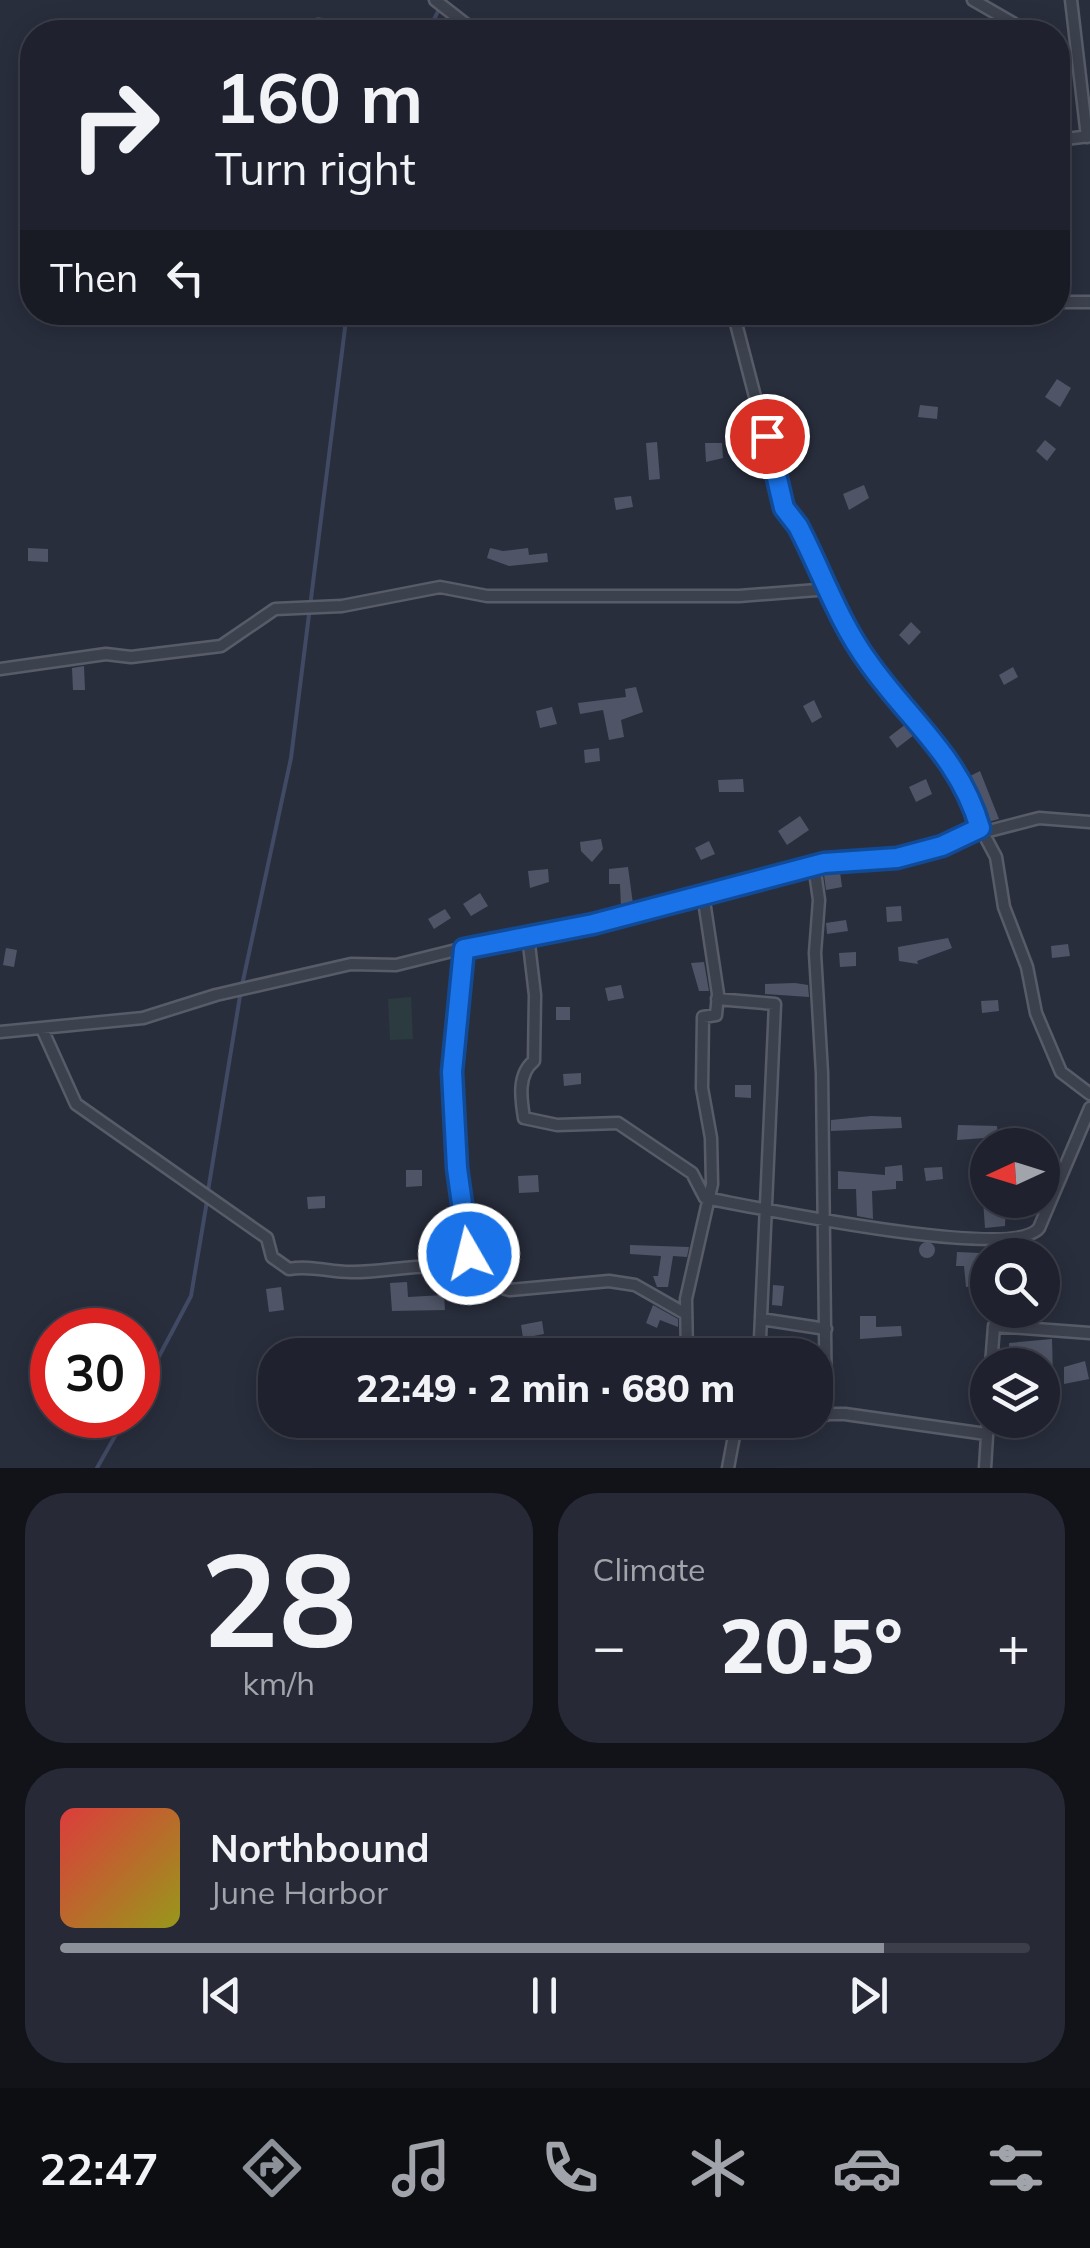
<!DOCTYPE html>
<html lang="en">
<head>
<meta charset="utf-8">
<style>
  :root { --surface:#1f222e; --page:#272a36; --text:#f1f3f6; --muted:#a1a4aa; --line:#3c3f4a; --accent:#8c9099 }
  body { margin:0; font-family:Mulish,sans-serif; background:var(--page); color:var(--text); height:100vh; display:flex; flex-direction:column; font-size:38px; white-space:nowrap }
  * { box-sizing:border-box; margin:0 }
  p { font-size:32px; color:var(--muted) }
  .icon { flex:none; width:55px; height:55px; fill:none; stroke:currentColor; stroke-width:2; stroke-linecap:round; stroke-linejoin:round }
  .map { position:relative; height:1468px; overflow:hidden }
  .side { display:flex; flex-direction:column; gap:25px; padding:25px; background:#111319; flex:1 }
  .side>* { flex:none }
  .guide { position:absolute; left:20px; top:20px; width:1050px; height:305px; border-radius:40px; box-shadow:0 5px 25px #0003,0 0 0 2px var(--line); background:#1f222e; color:var(--text); overflow:hidden }
  .needle { width:65px; rotate:266deg }
  .fabs { position:absolute; left:970px; top:1128px; display:grid; gap:20px }
  .fabs a { display:grid; place-items:center; width:90px; height:90px; border-radius:50%; background:var(--surface); box-shadow:0 5px 25px #0003,0 0 0 2px var(--line); font-size:50px }
  .speed { position:absolute; left:30px; top:1308px; display:flex; gap:20px; font-size:50px; font-weight:700; text-align:center }
  .speed>* { display:grid; place-content:center; width:130px; height:130px; border-radius:50%; background:var(--surface); box-shadow:0 5px 25px #0003,0 0 0 2px var(--line); line-height:1 }
  .speed .limit { border:15px solid #d22; background:#fff; color:#111 }
  .pin { position:absolute; display:grid; place-items:center; width:85px; height:85px; color:#fff; margin:-42px; border:5px solid #fff; border-radius:50%; box-shadow:0 2px 10px #0007 }
  .me { position:absolute; width:110px; margin:-55px; rotate:352deg; stroke-linejoin:round; filter:drop-shadow(0 0 8px #0008) }
  .turn { display:flex; align-items:center; gap:35px; height:210px; padding:0 30px; font-size:45px }
  .turn .icon { width:130px; height:130px; stroke-width:2.5 }
  .turn b { display:block; font-size:70px; line-height:85px }
  .then { display:flex; align-items:center; height:95px; padding:0 30px; background:#0003; gap:20px; font-size:38px }
  .big { font-size:75px; font-weight:800; line-height:1.1 }
  .side .card { flex:1; display:flex; flex-direction:column; justify-content:center; gap:15px; min-width:0; padding:0 35px; border-radius:40px; background:var(--page) }
  .side .dial { align-items:center; gap:0 }
  .dial b { font-size:130px; line-height:1 }
  .song { display:flex; align-items:center; gap:30px }
  .cover { width:120px; height:120px; border-radius:15px; background:linear-gradient(135deg,hsl(0 70% 55%),hsl(60 70% 35%)) }
  .played { height:10px; border-radius:5px; background:linear-gradient(90deg,var(--accent) 85%,var(--line) 85%) }
  .keys { display:flex; justify-content:space-around; direction:ltr }
  .heat { display:flex; justify-content:space-between; align-items:center; font-size:55px; direction:ltr }
  .side .tiles { flex:1; display:grid; gap:25px; grid-template-columns:1fr 1fr }
  .card:last-child { grid-column:span 2 }
  .trip { position:absolute; left:258px; top:1338px; width:575px; height:100px; border-radius:40px; background:var(--surface); box-shadow:0 5px 25px #0003,0 0 0 2px var(--line); font-weight:800; line-height:100px; text-align:center }
  .tab-bar { display:flex; height:160px; justify-content:space-around; align-items:center; background:#0c0e12; color:var(--muted) }
  .tab-bar .icon { width:70px; height:70px }
  .tab-bar .current { color:var(--accent) }
  .tab-bar b { font-size:45px; color:var(--text) }
  .map>svg:first-child { display:block }
  .green { fill:#2c3b3f }
  .lines { fill:none; stroke-linecap:round; stroke-linejoin:round }
  .stream { stroke:#414a64; stroke-width:4 }
  .building { fill:#4f5566 }
  .minor-casing { stroke:#575c68; stroke-width:15 }
  .minor { stroke:#3c414e; stroke-width:10 }
  .route-casing { stroke:#114b97; stroke-width:25 }
  .route { stroke:#1a73e8; stroke-width:18 }
</style>
</head>
<body>
<div class="map">
<svg width="1090" height="1468" viewBox="0 0 1090 1468">
  <rect width="100%" height="100%" fill="#292e3d"/>
  <path class="green" d="M411,997L413,1039L390,1040L388,999Z"/>
  <g class="lines">
    <path class="stream" d="M430,27L444,0
      M208,1191L241,990L291,758L347,312
      M138,1396L191,1296L207,1201
      M97,1468L127,1415"/>
  </g>
  <path class="building" d="M1057,379L1071,388L1060,407L1045,397Z
    M920,405L938,407L937,419L918,417Z
    M1045,440L1056,449L1047,461L1036,451Z
    M657,442L660,479L649,480L646,443Z
    M705,443H722L723,458L706,462Z
    M864,485L869,498L849,510L843,494Z
    M631,496L633,507L616,510L614,498Z
    M28,548L48,549V562L28,561Z
    M490,548L503,551L528,548L529,555L547,553L548,562L509,566L487,558Z
    M911,622L921,632L909,645L899,635Z
    M84,666L85,690H73L72,668Z
    M1013,667L1018,677L1004,685L999,675Z
    M636,687L643,712L621,720L624,737L609,740L603,710L580,714L578,703L626,697L625,689Z
    M814,700L822,717L812,723L803,706Z
    M552,707L557,724L540,728L536,711Z
    M906,724L914,735L897,748L889,737Z
    M599,748L600,761L585,763L584,750Z
    M980,771L999,819L988,822L970,776Z
    M743,779L744,792H719L718,780Z
    M926,779L932,794L916,802L909,787Z
    M800,816L809,830L787,845L778,831Z
    M601,839L603,849L592,862L581,851L580,842Z
    M709,841L715,854L701,860L695,848Z
    M628,867L633,904L621,907L620,884H609V869Z
    M548,869L549,882L530,888L528,871Z
    M840,872L842,887L826,890L824,875Z
    M480,893L488,906L471,916L463,904Z
    M901,906L902,921L887,922L886,907Z
    M445,909L451,918L434,929L428,919Z
    M846,920L848,931L827,934L826,923Z
    M948,938L952,948L917,961L918,964L899,961L898,947Z
    M1068,944L1070,956L1052,958L1051,946Z
    M6,948L17,950L14,967L3,965Z
    M856,952V966L840,967L839,953Z
    M704,962L709,991H699L691,963Z
    M795,983L808,985L809,997L765,994V984Z
    M621,985L624,998L608,1001L605,988Z
    M998,1000L999,1011L982,1013L981,1001Z
    M556,1007H570V1020H556Z
    M581,1073V1084L564,1086L563,1074Z
    M735,1085H751V1098L735,1097Z
    M871,1116L901,1117L902,1128L831,1131V1120Z
    M958,1125L997,1126L998,1137L957,1140Z
    M902,1165L903,1181H896V1189L872,1191L873,1219L857,1216L856,1189H838V1171L885,1175V1167Z
    M942,1167L943,1179L926,1181L924,1168Z
    M406,1170H422V1186L406,1187Z
    M538,1175L539,1192L519,1193L518,1176Z
    M325,1196V1208L308,1209L307,1197Z
    M983,1200L1006,1202L1005,1226L985,1228Z
    M919 1250a8 8 0 1 1 16 0a8 8 0 1 1-16 0Z
    M630,1245L689,1247L687,1257L673,1256L668,1287H657L653,1276H658L661,1256L630,1254Z
    M957,1252L980,1253L979,1268L975,1267L977,1286L966,1287L964,1266H956Z
    M407,1282L408,1297L444,1295L445,1310L392,1311L390,1283Z
    M773,1285L784,1286L782,1306L772,1305Z
    M281,1287L284,1310L269,1312L266,1289Z
    M653,1305L678,1319V1327L660,1320L657,1328L646,1323Z
    M860,1316H876V1327L901,1326L902,1336L860,1339Z
    M542,1321L544,1334L523,1338L521,1325Z
    M628,1336V1355H616V1337Z
    M739,1337L750,1341L745,1355H732Z
    M1052,1339L1053,1376H1042V1365H1010L1009,1343Z
    M1085,1361L1089,1379L1064,1384V1367Z"/>
  <g class="lines">
    <g class="minor-casing">
      <path id="minor" d="M435,0L476,32
        M973,0L1018,26L1044,32
        M1071,0L1087,137
        M292,32L318,25L369,31L469,27
        M1058,140L1090,136
        M1058,302H1090
        M733,312L784,508L798,526L868,662L948,756L970,793L980,827L996,857L1004,907L1027,967L1036,1013L1061,1072L1090,1094
        M0,669L106,654L131,657L221,646L275,609L342,606L440,587L487,596H739L830,589
        M985,832L1039,818L1090,822
        M814,865L819,900L815,953L822,1073L826,1415
        M528,936L535,995L534,1061C517,1074 521,1099 524,1118L557,1125L618,1123L692,1173L705,1198C755,1207 1013,1262 1039,1228L1090,1108
        M464,949L452,1071L457,1168L469,1255L466,1269
        M717,999L775,1004L760,1339L754,1355
        M43,1031L76,1104L267,1238L272,1257L289,1269C311,1265 329,1272 351,1272C385,1273 436,1259 468,1271C484,1276 493,1287 510,1290L609,1281L635,1285L686,1314
        M0,1032L143,1018L216,995L351,964L396,965L508,937L593,924L824,863L897,858L942,845L980,827
        M761,1319L826,1329
        M687,1355L686,1299L712,1184L711,1138L702,1088L703,1017L716,1015L718,994L703,894
        M991,1365L994,1326L1090,1333
        M815,1414H845L986,1434
        M728,1468L737,1420
        M985,1468L988,1420"/>
    </g>
    <use href="#minor" class="minor"/>
  </g>
  <g class="lines">
    <g class="route-casing">
      <path id="route" d="M469,1254L457,1168L452,1072L464,949L593,924L824,863L897,858L942,846L980,828C960,757 909,720 869,663C839,623 821,570 798,526L784,508L767,436"/>
    </g>
    <use href="#route" class="route"/>
  </g>
</svg>
<div class="fabs">
<a><svg class="needle" viewBox="-14 -14 28 28"><path d="M0-13l5 13h-10z" fill="#e53935"/><path d="M0 13l5-13h-10z" fill="#a1a4aa"/></svg></a>
<a><svg class="icon" aria-label="search" viewBox="0 0 24 24"><circle cx="10" cy="10" r="6"/><path d="M15 15l6 6"/></svg></a>
<a><svg class="icon" aria-label="layers" viewBox="0 0 24 24"><path d="M12 4l9 5-9 5-9-5zM3 14l9 5 9-5"/></svg></a>
</div>
<div class="speed"><div class="limit">30</div></div>
<div class="pin" style="left:767px;top:436px;background:#d93025"><svg class="icon" aria-label="arrive" viewBox="0 0 24 24"><path d="M6 21V4h12l-3 4 3 4H6"/></svg></div>
<svg class="me" style="left:469px;top:1254px" viewBox="-20 -20 40 40"><circle r="17" fill="#1a73e8" stroke="#fff" stroke-width="3"/><path d="M0-11L8 9 0 5-8 9z" fill="#fff"/></svg>
<div class="trip">22:49 · 2 min · 680 m</div>
<div class="guide">
<div class="turn"><svg class="icon" aria-label="right" viewBox="0 0 24 24"><path d="M7 20v-9h11M14 6l5 5-5 5"/></svg><div><b>160 m</b>Turn right</div></div>
<div class="then">Then<svg class="icon" aria-label="left" viewBox="0 0 24 24"><path d="M17 20v-9H6M10 6l-5 5 5 5"/></svg></div>
</div>
</div>
<section class="side">
<div class="tiles">
<div class="card dial"><b>28</b><p>km/h</p></div>
<div class="card"><p>Climate</p>
<div class="heat"><a>−</a><b class="big">20.5°</b><a>+</a></div>
</div>
<div class="card">
<div class="song"><i class="cover"></i><div><b>Northbound</b><p>June Harbor</p></div></div>
<div class="played"></div>
<div class="keys"><svg class="icon" aria-label="previous" viewBox="0 0 24 24"><path d="M18 5L8 12l10 7zM5 5v14"/></svg><svg class="icon" aria-label="pause" viewBox="0 0 24 24"><path d="M8 5v14M16 5v14"/></svg><svg class="icon" aria-label="next" viewBox="0 0 24 24"><path d="M6 5l10 7-10 7zM19 5v14"/></svg></div>
</div>
</div>
</section>
<nav class="tab-bar">
<b>22:47</b>
<svg class="icon current" aria-label="directions" viewBox="0 0 24 24"><path d="M12 3l9 9-9 9-9-9zM9 14v-3h6M13 9l2 2-2 2"/></svg>
<svg class="icon" aria-label="music" viewBox="0 0 24 24"><path d="M9 18V5l10-2v13"/><circle cx="6" cy="18" r="3"/><circle cx="16" cy="16" r="3"/></svg>
<svg class="icon" aria-label="phone" viewBox="0 0 24 24"><path d="M5 4h4l2 5-3 2q2 4 5 5l2-3 5 2v4C11 20 4 13 5 4z"/></svg>
<svg class="icon" aria-label="climate" viewBox="0 0 24 24"><path d="M12 3v18M4 7l16 10M4 17L20 7"/></svg>
<svg class="icon" aria-label="car" viewBox="0 0 24 24"><path d="M5 17H2v-5l4-1 3-4h7l3 4 3 1v5h-3M9 17h6M6 11h13"/><circle cx="7" cy="17" r="2"/><circle cx="17" cy="17" r="2"/></svg>
<svg class="icon" aria-label="filters" viewBox="0 0 24 24"><path d="M4 7h16M4 17h16"/><circle cx="9" cy="7" r="2"/><circle cx="15" cy="17" r="2"/></svg>
</nav>
</body>
</html>
